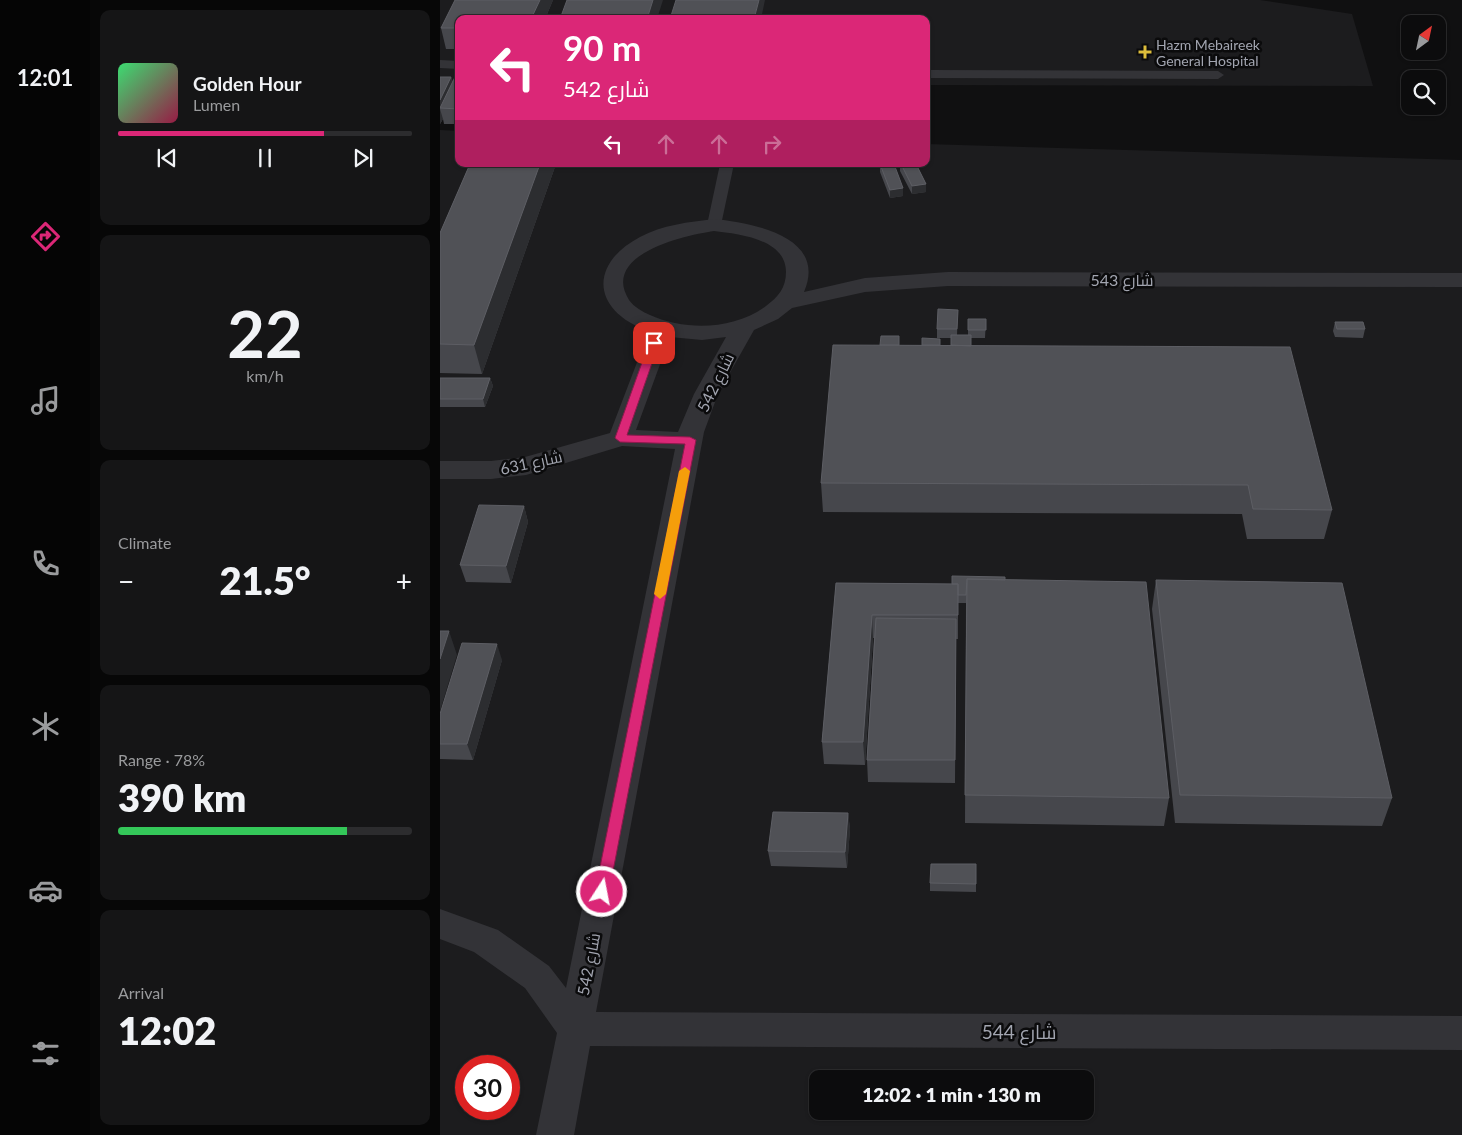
<!DOCTYPE html>
<html lang="en">
<head>
<meta charset="utf-8">
<style>
  :root { --surface:#0c0c0d; --page:#151516; --text:#f1f3f6; --muted:#9a9b9d; --line:#2c2c2e; --accent:#db2777 }
  body { margin:0; font-family:Lato,Cairo,sans-serif; background:var(--page); color:var(--text); height:100vh; display:flex; flex-direction:column; font-size:19px; white-space:nowrap }
  * { box-sizing:border-box; margin:0 }
  p { font-size:16px; color:var(--muted) }
  .icon { flex:none; width:28px; height:28px; fill:none; stroke:currentColor; stroke-width:2; stroke-linecap:round; stroke-linejoin:round }
  .map { position:relative; flex:1; overflow:hidden }
  .side { display:flex; flex-direction:column; gap:10px; padding:10px; background:#070707; width:350px }
  .side>* { flex:none }
  .guide { position:absolute; left:15px; top:15px; width:475px; height:152px; border-radius:10px; box-shadow:0 1px 4px #0004,0 0 0 1px var(--line); background:#db2777; color:#fff; overflow:hidden }
  .needle { width:32px; rotate:33deg }
  .controls { position:absolute; left:961px; top:15px; display:grid; gap:10px }
  .controls a { display:grid; place-items:center; width:45px; height:45px; border-radius:10px; background:var(--surface); box-shadow:0 1px 4px #0004,0 0 0 1px var(--line); font-size:25px }
  .speed { position:absolute; left:15px; top:1055px; display:flex; gap:10px; font-size:25px; font-weight:700; text-align:center }
  .speed>* { display:grid; place-content:center; width:65px; height:65px; border-radius:50%; background:var(--surface); box-shadow:0 1px 4px #0004,0 0 0 1px var(--line); line-height:1 }
  .speed .limit { border:8px solid #d22; background:#fff; color:#111 }
  .pin { position:absolute; display:grid; place-items:center; width:42px; height:42px; color:#fff; margin:-21px; border-radius:10px; box-shadow:0 2px 8px #0006 }
  .me { position:absolute; width:55px; margin:-28px; rotate:11deg; stroke-linejoin:round; filter:drop-shadow(0 0 4px #0008) }
  .turn { display:flex; align-items:center; gap:18px; height:105px; padding:0 25px; font-size:22px }
  .turn .icon { width:65px; height:65px; stroke-width:2.5 }
  .turn b { display:block; font-size:35px; line-height:42px }
  .lanes { display:flex; align-items:center; height:48px; padding:0 25px; background:#0003; justify-content:center; gap:25px; direction:ltr }
  .lanes .off { opacity:.35 }
  .big { font-size:38px; font-weight:800; line-height:1.1 }
  .side .widget { flex:1; display:flex; flex-direction:column; justify-content:center; gap:8px; min-width:0; padding:0 18px; border-radius:10px; background:var(--page) }
  .side .dial { align-items:center; gap:0 }
  .dial b { font-size:65px; line-height:1 }
  .song { display:flex; align-items:center; gap:15px }
  .cover { width:60px; height:60px; border-radius:8px; background:linear-gradient(135deg,hsl(140 70% 55%),hsl(340 70% 35%)) }
  .played { height:5px; border-radius:2px; background:linear-gradient(90deg,var(--accent) 70%,var(--line) 70%) }
  .keys { display:flex; justify-content:space-around; direction:ltr }
  .heat { display:flex; justify-content:space-between; align-items:center; font-size:28px; direction:ltr }
  .charge { height:8px; border-radius:4px; background:linear-gradient(90deg,#34c759 78%,var(--line) 0) }
  .trip { position:absolute; left:369px; top:1070px; width:285px; height:50px; border-radius:10px; background:var(--surface); box-shadow:0 1px 4px #0004,0 0 0 1px var(--line); font-weight:800; line-height:50px; text-align:center }
  main { display:flex; flex:1; min-height:0 }
  .dock { display:flex; flex-direction:column; width:90px; justify-content:space-around; align-items:center; background:#050505; color:var(--muted) }
  .dock .icon { width:35px; height:35px }
  .dock .active { color:var(--accent) }
  .dock b { font-size:22px; color:var(--text) }
  .map>svg:first-child { display:block }
  .built { fill:#1c1c1e; fill-rule:evenodd }
  .lines { fill:none; stroke-linecap:round; stroke-linejoin:round }
  .service { fill:#333337; fill-rule:evenodd }
  .minor { fill:#333337; fill-rule:evenodd }
  .wall { fill:#46474c }
  .shaded-wall { fill:#2c2d30 }
  .building { fill:#505156; stroke:#5d5e64 }
  .route { fill:#db2777; stroke:#8e194d }
  .slow { fill:#f59e0b }
  .poi-dot { fill:#ddbd3b; stroke:#0b0b0c; stroke-width:2 }
  .labels { text-anchor:middle; dominant-baseline:central; stroke-width:5; stroke-linejoin:round; paint-order:stroke }
  .far-poi-label { font-size:14px; fill:#a2a5b0; stroke:#0b0b0c; text-anchor:start }
  .street-label { font-size:16px; fill:#a2a5b0; stroke:#0b0b0c }
  .near-street-label { font-size:19px; fill:#a2a5b0; stroke:#0b0b0c }
</style>
</head>
<body>
<main>
<nav class="dock">
<b>12:01</b>
<svg class="icon active" aria-label="directions" viewBox="0 0 24 24"><path d="M12 3l9 9-9 9-9-9zM9 14v-3h6M13 9l2 2-2 2"/></svg>
<svg class="icon" aria-label="music" viewBox="0 0 24 24"><path d="M9 18V5l10-2v13"/><circle cx="6" cy="18" r="3"/><circle cx="16" cy="16" r="3"/></svg>
<svg class="icon" aria-label="phone" viewBox="0 0 24 24"><path d="M5 4h4l2 5-3 2q2 4 5 5l2-3 5 2v4C11 20 4 13 5 4z"/></svg>
<svg class="icon" aria-label="climate" viewBox="0 0 24 24"><path d="M12 3v18M4 7l16 10M4 17L20 7"/></svg>
<svg class="icon" aria-label="car" viewBox="0 0 24 24"><path d="M5 17H2v-5l4-1 3-4h7l3 4 3 1v5h-3M9 17h6M6 11h13"/><circle cx="7" cy="17" r="2"/><circle cx="17" cy="17" r="2"/></svg>
<svg class="icon" aria-label="filters" viewBox="0 0 24 24"><path d="M4 7h16M4 17h16"/><circle cx="9" cy="7" r="2"/><circle cx="15" cy="17" r="2"/></svg>
</nav>
<section class="side">
<div class="widget">
<div class="song"><i class="cover"></i><div><b>Golden Hour</b><p>Lumen</p></div></div>
<div class="played"></div>
<div class="keys"><svg class="icon" aria-label="previous" viewBox="0 0 24 24"><path d="M18 5L8 12l10 7zM5 5v14"/></svg><svg class="icon" aria-label="pause" viewBox="0 0 24 24"><path d="M8 5v14M16 5v14"/></svg><svg class="icon" aria-label="next" viewBox="0 0 24 24"><path d="M6 5l10 7-10 7zM19 5v14"/></svg></div>
</div>
<div class="widget dial"><b>22</b><p>km/h</p></div>
<div class="widget"><p>Climate</p>
<div class="heat"><a>−</a><b class="big">21.5°</b><a>+</a></div>
</div>
<div class="widget"><p>Range · 78%</p><b class="big">390 km</b><div class="charge"></div></div>
<div class="widget"><p>Arrival</p><b class="big">12:02</b></div>
</section>
<div class="map">
<svg width="1022" height="1135" viewBox="0 0 1022 1135">
  <rect width="100%" height="100%" fill="#101011"/>
  <path class="built" d="M0,0H820L912,14L933,86L486,85V19H19V85H0Z
    M0,130L19,131V164H486V144L1022,160V1135H0ZM26,1066H69V1109H26ZM378,1079H645V1111H378Z"/>
  <g class="lines">
    <path class="service" d="M0,60L19,61V69L0,68Z
      M486,70L778,71L784,75L778,79L486,78Z
      M280,164H294L281,225L274,229L267,225Z"/>
    <path class="minor" d="M274,219C312,223 388,236 364,292L425,278L508,272L1022,273V287L508,286L425,292L352,308L338,319L314,330L278,394L264,432L156,1012L1022,1016V1050L150,1046L134,1135H96L117,1033L85,988L34,952L0,939V909L58,930L109,966L126,988L235,449L182,446L86,475L51,479H0V461H51L85,457L170,433L209,331C153,312 147,265 200,237C222,225 249,222 274,219ZM274,231C299,234 346,239 346,272C346,288 338,297 326,306C293,330 246,331 210,315C203,312 194,307 189,300C160,254 246,235 274,231ZM230,337L262,340L286,337L254,394L238,432L196,430Z"/>
  </g>
  <path class="wall" d="M15,0H113L105,19H19V49H6L1,28Z
    M0,77H11L13,82L19,77V124H4L3,119L0,124Z
    M30,164H116L42,374L0,373V233Z
    M440,164L463,188V196L450,198L440,172Z
    M460,164H476L486,184V192L472,194L460,171Z
    M518,310L517,335H528V319H546L545,338H531V346L892,510L884,539H807L802,514L383,512L381,483L460,345H511V338H497V329Z
    M895,322L925,329L923,338L895,337L893,331Z
    M0,378H50L53,386L45,407H0Z
    M84,506L88,522L71,583L26,582L20,565Z
    M565,580L729,798L724,826L525,823L526,603H518V639H516L515,783L428,782L427,760L434,638H433L425,765L384,764L382,742L396,583L512,584Z
    M716,580L952,798L942,826L735,823L712,609Z
    M62,660L33,760L0,759V714Z
    M408,813L410,829L407,868L331,866L328,851Z
    M536,864V892L490,891V883Z"/>
  <path class="shaded-wall" d="M100,0H113L105,19H91Z
    M213,0H223L217,19H207Z
    M319,0H325L321,19H314Z
    M11,77L15,92L0,108V100Z
    M0,109L3,119L0,124Z
    M100,164H116L42,374L34,345Z
    M486,184V192L472,194V186Z
    M463,188V196L450,198V190Z
    M50,378L53,386L45,407L43,399Z
    M84,506L88,522L71,583L66,566Z
    M432,615L433,638L425,765L423,742Z
    M9,631L17,655L0,711V659Z
    M57,644L62,660L33,760L27,744Z
    M408,813L410,829L407,868L405,852Z"/>
  <path class="building" d="M15,0H100L91,19H19V28H1Z
    M127,0H213L207,19H120Z
    M236,0H319L314,19H230Z
    M0,77H11L0,100Z
    M15,77H19V109L0,108Z
    M30,164H100L34,345L0,344V233Z
    M440,164H454L463,188L450,190Z
    M461,164H476L486,184L472,186Z
    M498,309L518,310L517,329H497Z
    M528,319H546V330H528Z
    M895,322H923L925,329H897Z
    M511,335H531V346L511,345Z
    M441,336H459V345H440Z
    M482,338L500,339V345H482Z
    M393,345L850,347L892,510L813,509L808,485L381,483Z
    M0,378H50L43,399H0Z
    M39,505L84,506L66,566L20,565Z
    M512,576L565,577V580L527,579L526,595H518V584H512Z
    M527,579L706,582L729,798L525,795Z
    M716,580L902,583L952,798L740,795Z
    M396,583L518,584V615H432L423,742H382Z
    M436,618L516,619L515,760H427Z
    M0,631H9L0,659Z
    M22,643L57,644L27,744H0V714Z
    M333,812L408,813L405,852L328,851Z
    M491,864H536V884L490,883Z"/>
  <path class="route" d="M214,340L219,343L187,435L250,437L256,440L169,892L167,896L162,897L157,896L155,892L245,444L180,442L175,438L209,343Z"/>
  <path class="slow" d="M245,467L250,471L226,594L220,599L214,594L239,471Z"/>
  <path class="poi-dot" d="M702.5 44.5h5v5h5v5h-5v5h-5v-5h-5v-5h5z"/>
  <g class="labels">
    <g class="far-poi-label">
      <text x="716" y="44">Hazm Mebaireek<tspan x="716" dy="16">General Hospital</tspan></text>
    </g>
    <g class="street-label">
      <text x="682" y="279">شارع 543</text>
      <text transform="translate(275 382) rotate(-64)">شارع 542</text>
      <text transform="translate(91 462) rotate(-12)">شارع 631</text>
      <text transform="translate(148 964) rotate(-79)">شارع 542</text>
    </g>
    <g class="near-street-label">
      <text x="579" y="1031">شارع 544</text>
    </g>
  </g>
</svg>
<div class="controls">
<a><svg class="needle" viewBox="-14 -14 28 28"><path d="M0-13l5 13h-10z" fill="#e53935"/><path d="M0 13l5-13h-10z" fill="#9a9b9d"/></svg></a>
<a><svg class="icon" aria-label="search" viewBox="0 0 24 24"><circle cx="10" cy="10" r="6"/><path d="M15 15l6 6"/></svg></a>
</div>
<div class="speed"><div class="limit">30</div></div>
<div class="pin" style="left:214px;top:343px;background:#d93025"><svg class="icon" aria-label="arrive" viewBox="0 0 24 24"><path d="M6 21V4h12l-3 4 3 4H6"/></svg></div>
<svg class="me" style="left:162px;top:892px" viewBox="-20 -20 40 40"><circle r="17" fill="#db2777" stroke="#fff" stroke-width="3"/><path d="M0-11L8 9 0 5-8 9z" fill="#fff"/></svg>
<div class="trip">12:02 · 1 min · 130 m</div>
<div class="guide">
<div class="turn"><svg class="icon" aria-label="left" viewBox="0 0 24 24"><path d="M17 20v-9H6M10 6l-5 5 5 5"/></svg><div><b>90 m</b>شارع 542</div></div>
<div class="lanes"><svg class="icon" aria-label="left" viewBox="0 0 24 24"><path d="M17 20v-9H6M10 6l-5 5 5 5"/></svg><svg class="icon off" aria-label="ahead" viewBox="0 0 24 24"><path d="M12 20V5M6 11l6-6 6 6"/></svg><svg class="icon off" aria-label="ahead" viewBox="0 0 24 24"><path d="M12 20V5M6 11l6-6 6 6"/></svg><svg class="icon off" aria-label="right" viewBox="0 0 24 24"><path d="M7 20v-9h11M14 6l5 5-5 5"/></svg></div>
</div>
</div>
</main>
</body>
</html>
